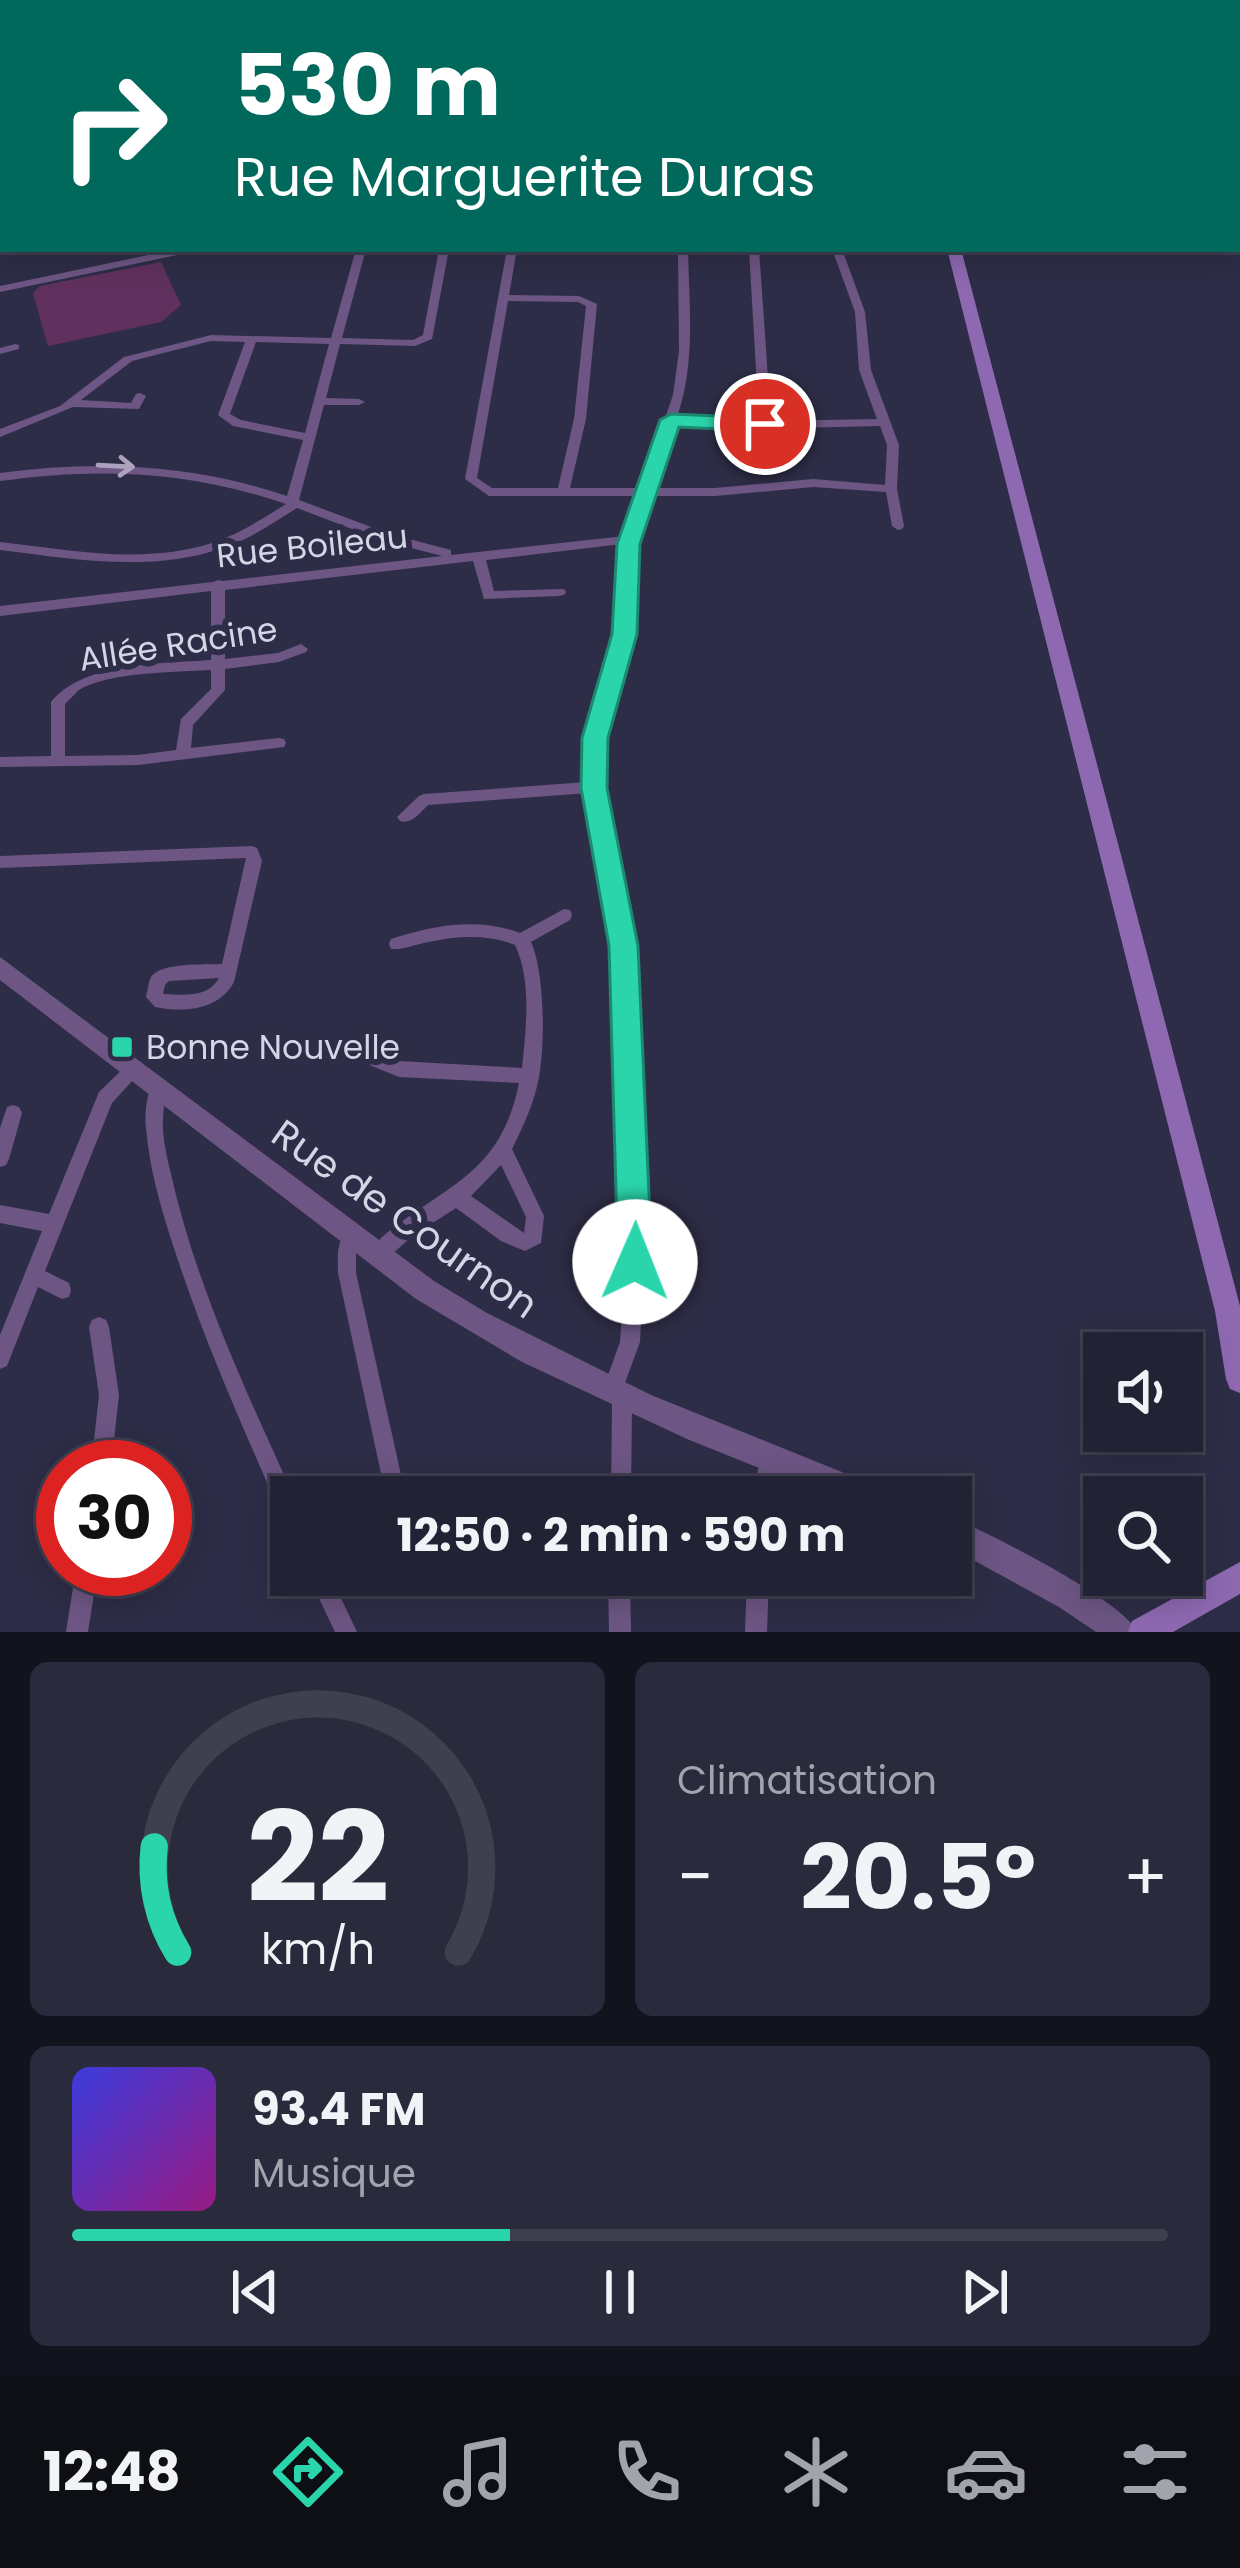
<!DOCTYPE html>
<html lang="fr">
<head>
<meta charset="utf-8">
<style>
  :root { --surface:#222235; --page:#2a2a3d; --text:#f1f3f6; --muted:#a2a4ad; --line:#3f3f50; --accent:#2ad5ac }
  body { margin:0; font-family:Poppins,sans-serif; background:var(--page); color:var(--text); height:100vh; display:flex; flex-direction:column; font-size:45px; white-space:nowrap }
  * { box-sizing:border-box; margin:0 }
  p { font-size:39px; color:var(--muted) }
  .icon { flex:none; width:66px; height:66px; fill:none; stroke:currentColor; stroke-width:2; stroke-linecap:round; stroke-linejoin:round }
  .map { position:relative; height:1632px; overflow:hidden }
  .drawer { display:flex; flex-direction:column; gap:30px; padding:30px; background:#13131d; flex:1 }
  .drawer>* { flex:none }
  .hud { position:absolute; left:0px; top:0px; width:1242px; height:252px; box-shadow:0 6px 30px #0003,0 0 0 3px var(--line); background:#00695c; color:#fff; overflow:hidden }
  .tools { position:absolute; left:1083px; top:1332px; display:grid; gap:24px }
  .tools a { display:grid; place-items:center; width:120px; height:120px; border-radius:0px; background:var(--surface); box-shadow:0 6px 30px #0003,0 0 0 3px var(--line); font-size:60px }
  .speed { position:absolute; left:36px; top:1440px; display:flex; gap:24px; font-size:60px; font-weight:700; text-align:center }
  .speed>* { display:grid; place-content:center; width:156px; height:156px; border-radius:50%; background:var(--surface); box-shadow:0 6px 30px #0003,0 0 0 3px var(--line); line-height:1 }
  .speed .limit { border:18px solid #d22; background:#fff; color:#111 }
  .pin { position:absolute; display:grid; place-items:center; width:102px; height:102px; color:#fff; margin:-51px; border:6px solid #fff; border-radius:50%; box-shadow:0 3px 12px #0007 }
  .me { position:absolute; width:132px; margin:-66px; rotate:1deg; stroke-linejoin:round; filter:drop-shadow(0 0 9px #0008) }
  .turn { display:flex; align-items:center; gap:42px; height:252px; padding:0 36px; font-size:54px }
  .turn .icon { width:156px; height:156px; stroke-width:2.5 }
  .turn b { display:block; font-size:84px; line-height:102px }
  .big { font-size:90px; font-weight:700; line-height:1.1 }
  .drawer .widget { flex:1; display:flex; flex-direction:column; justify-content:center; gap:18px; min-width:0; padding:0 42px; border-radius:18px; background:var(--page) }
  .drawer .dial { align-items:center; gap:0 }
  .dial svg { height:312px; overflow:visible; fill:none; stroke:var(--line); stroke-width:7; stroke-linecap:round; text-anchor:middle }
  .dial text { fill:var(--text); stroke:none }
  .song { display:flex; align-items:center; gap:36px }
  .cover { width:144px; height:144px; border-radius:18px; background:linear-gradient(135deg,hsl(240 70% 55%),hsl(310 70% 35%)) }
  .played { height:12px; border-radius:6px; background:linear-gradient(90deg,var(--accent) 40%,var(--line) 40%) }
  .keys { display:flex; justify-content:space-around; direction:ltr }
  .heat { display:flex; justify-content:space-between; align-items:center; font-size:66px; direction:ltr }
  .drawer .tiles { flex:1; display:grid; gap:30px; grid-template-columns:1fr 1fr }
  .widget:last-child { grid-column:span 2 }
  .trip { position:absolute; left:270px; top:1476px; width:702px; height:120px; border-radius:0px; background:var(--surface); box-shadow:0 6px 30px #0003,0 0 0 3px var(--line); font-weight:700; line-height:120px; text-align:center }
  .tabs { display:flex; height:192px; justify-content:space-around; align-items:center; background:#0e0e15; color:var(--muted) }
  .tabs .icon { width:84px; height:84px }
  .tabs .active { color:var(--accent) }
  .tabs b { font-size:54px; color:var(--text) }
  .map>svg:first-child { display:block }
  .green { fill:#60315e }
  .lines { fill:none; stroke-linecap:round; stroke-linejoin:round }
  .minor { fill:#6d5684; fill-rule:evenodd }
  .tertiary { fill:#6d5684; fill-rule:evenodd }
  .secondary { fill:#8e69b2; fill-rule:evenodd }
  .oneway { stroke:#aba2be }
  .route { fill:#2ad5ac; stroke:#1b8a70; stroke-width:3 }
  .poi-dot { fill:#2ad5ac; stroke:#2e2d47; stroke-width:4.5 }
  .labels { text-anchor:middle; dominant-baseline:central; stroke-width:12; stroke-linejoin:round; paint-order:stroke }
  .street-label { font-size:33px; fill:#d4d5e5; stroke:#2e2d47 }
  .poi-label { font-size:33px; fill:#d4d5e5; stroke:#2e2d47; text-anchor:start }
  .near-street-label { font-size:39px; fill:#d4d5e5; stroke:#2e2d47 }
</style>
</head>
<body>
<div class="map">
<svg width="1240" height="1632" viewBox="0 0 1240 1632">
  <rect width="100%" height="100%" fill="#2e2d47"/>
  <path class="green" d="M161,262L181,305L161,322L48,346L33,293L40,286Z"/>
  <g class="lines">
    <path class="minor" d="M46,0H58L53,3H42Z
      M77,0H87L91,3H81Z
      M178,0H187L184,3H175Z
      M450,0H458L456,3H448Z
      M717,0H725L724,3H716Z
      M1202,0H1213L1209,3H1198Z
      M0,15H3V19H0Z
      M0,31H3V37H0Z
      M0,119L3,120V126L0,125Z
      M3,156V163L0,164V157Z
      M177,249H197L192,252L0,292V286Z
      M356,249H366L342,338L413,340L423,335L439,249H449L432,339L415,346L340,344L326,398L359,399L365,402L359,405H324L299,500L390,534L451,550V555L625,536L638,496H489L465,479L507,249H517L509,295L579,296L597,304L586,419L570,488H641L673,395L679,351L678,249H688C689,305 696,363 677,417L759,421L749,249H759L771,421L877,419L859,370L855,312L832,249H842L865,312L871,370L899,445L897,489L904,526L902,529L898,530L892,526L886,492L813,487L715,496H651L634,544L632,634L601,755V787L631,946L646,1226L640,1342L622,1391L629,1394L632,1401L631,1497H611L612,1402L605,1399L602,1392L620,1342L628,1226L615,946L588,793L428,805C420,813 411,825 400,821L397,817L419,796L424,794L587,782V755L618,634L622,544L486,560L494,591L564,589L566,592L564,595L559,596L484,599L473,561L225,590V659L278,653L301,644L308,649L306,652L279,662L225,669V690L193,725L191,748L279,738L284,739L286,743L284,747L138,765L0,767V757L51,756V702C85,661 161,664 211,660V591L0,616V606L213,582L218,580L223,581L442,556L381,540L297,508C273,523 250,539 223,548C150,573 74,559 0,550V542C70,550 143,565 212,543C239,534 262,519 286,504C189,471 101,467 0,481V473C99,460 192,464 287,496L303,440L233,426L218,415L245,342L211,341L132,361L81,400L131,403L136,394L140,393L146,396L139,409L73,407L0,437V429L60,406L124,357L211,335L331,338ZM508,301L578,302L586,306L574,419L558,488H492L477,478ZM256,342L329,344L305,433L241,420L230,414ZM675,424L749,429L880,426L887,445L885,485L813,479L715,488H653ZM211,670V689L181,719L176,750L138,755L65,756V704C66,703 78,691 79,690C108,672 176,672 211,670Z
      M15,344L19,345V349L0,354V348Z
      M252,846L257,848L262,861L234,982C219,1010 184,1013 155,1007L146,997C147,993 149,980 151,977C161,962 205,965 222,964L246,858L0,868V856ZM219,978C208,998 183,995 163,994L165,985L169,981Z
      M564,909L570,910L572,915L570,920L531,942C545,973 545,1044 539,1077C535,1101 523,1127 512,1149L544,1216L541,1243L525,1251L501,1241L456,1208L414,1235L385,1260L378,1263L371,1260L369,1254L381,1238C445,1184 500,1177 519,1083L399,1077L362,1062L359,1057L362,1052L368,1049L399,1061L522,1068C526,1029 532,981 515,945C488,934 457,936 429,942C416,944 404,950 391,949L389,944L391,939C433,925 478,917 520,933ZM501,1165L526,1217L524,1233L471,1196Z
      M134,1061L140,1064L143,1069L112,1103L45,1271L69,1283L71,1290L69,1297L62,1299L38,1287L7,1366L0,1369V1335L42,1231L0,1223V1205L49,1214L99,1092L128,1064Z
      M158,1080L164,1083C167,1095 163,1106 163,1119C162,1137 167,1157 171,1174C196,1286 247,1393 294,1497H291V1524L284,1521C248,1439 211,1357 182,1272C166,1225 150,1177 146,1128C144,1114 147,1096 152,1083Z
      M13,1105L19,1107L22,1113L9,1159L6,1165L0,1167V1128L7,1107Z
      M354,1228L361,1231L363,1237L356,1249V1273L406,1497H386L338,1273C338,1256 335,1236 354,1228Z
      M99,1317L106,1320L109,1327L119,1395L111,1467H91L99,1395L89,1327L92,1320Z
      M769,1449L776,1452L779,1459L772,1497H752L762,1452Z
      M177,1482L184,1485L187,1492C183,1502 176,1511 165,1515V1490Z
      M76,1569H98L88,1632H66Z
      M308,1575H330L357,1632H335Z
      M608,1575H630L631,1632H609Z
      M747,1575H769L767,1632H745Z"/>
    <path class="tertiary" d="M0,957L434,1281L487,1313L651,1395L879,1487L884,1497H831L687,1439L522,1362L416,1299L0,980Z
      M951,1517C987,1532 1125,1601 1137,1632H1096L1059,1607L951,1548Z"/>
    <path class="secondary" d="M831,0H847L850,3H834Z
      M947,249H961L1240,1306V1393L1230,1389L1226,1379L1215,1311Z
      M1240,1562V1594L1173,1632H1128L1132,1621Z"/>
  </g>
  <defs><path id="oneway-shaft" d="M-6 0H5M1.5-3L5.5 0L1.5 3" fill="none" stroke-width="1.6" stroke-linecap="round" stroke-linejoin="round" transform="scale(3)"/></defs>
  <use class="oneway" href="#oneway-shaft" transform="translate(116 466) rotate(3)"/>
  <path class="route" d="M671,414L765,418L776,424L765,431L679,427L640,544L637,634L608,738L607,788L638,946L652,1262L647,1274L635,1279L623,1274L618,1262L609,946L581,788L582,738L612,634L617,544L660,420Z"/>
  <rect class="poi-dot" x="110" y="1035" width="24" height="24" rx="6"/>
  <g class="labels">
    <g class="street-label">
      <text transform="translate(312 546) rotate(-6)">Rue Boileau</text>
      <text transform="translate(178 644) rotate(-9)">Allée Racine</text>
    </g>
    <g class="poi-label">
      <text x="146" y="1047">Bonne Nouvelle</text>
    </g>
    <g class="near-street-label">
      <text transform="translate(405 1219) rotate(35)">Rue de Cournon</text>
    </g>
  </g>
</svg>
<div class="tools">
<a><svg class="icon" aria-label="sound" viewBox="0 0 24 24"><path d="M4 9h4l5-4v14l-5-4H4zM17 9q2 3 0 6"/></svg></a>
<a><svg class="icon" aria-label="search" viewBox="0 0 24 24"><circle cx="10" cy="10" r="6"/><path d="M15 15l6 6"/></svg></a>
</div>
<div class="speed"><div class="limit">30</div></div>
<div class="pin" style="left:765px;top:424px;background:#d93025"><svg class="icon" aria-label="arrive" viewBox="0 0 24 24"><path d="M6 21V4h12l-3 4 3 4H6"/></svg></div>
<svg class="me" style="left:635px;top:1262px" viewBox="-20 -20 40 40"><circle r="19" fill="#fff"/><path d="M0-13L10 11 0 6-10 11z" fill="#2ad5ac"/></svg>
<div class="trip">12:50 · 2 min · 590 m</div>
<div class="hud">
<div class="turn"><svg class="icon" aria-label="right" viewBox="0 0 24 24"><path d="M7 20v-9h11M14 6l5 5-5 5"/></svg><div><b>530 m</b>Rue Marguerite Duras</div></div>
</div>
</div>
<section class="drawer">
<div class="tiles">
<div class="widget dial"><svg viewBox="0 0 100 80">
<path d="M14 69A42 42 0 1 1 86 69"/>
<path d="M14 69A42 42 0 0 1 8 42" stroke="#2ad5ac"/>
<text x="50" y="56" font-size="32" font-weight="700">22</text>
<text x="50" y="72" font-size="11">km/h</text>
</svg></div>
<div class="widget"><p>Climatisation</p>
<div class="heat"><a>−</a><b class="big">20.5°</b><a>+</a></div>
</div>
<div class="widget">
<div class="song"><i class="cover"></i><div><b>93.4 FM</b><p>Musique</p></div></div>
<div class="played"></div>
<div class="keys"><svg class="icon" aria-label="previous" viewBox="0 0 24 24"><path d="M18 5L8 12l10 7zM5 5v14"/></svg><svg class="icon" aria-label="pause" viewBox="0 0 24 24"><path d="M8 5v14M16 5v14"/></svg><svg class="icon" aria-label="next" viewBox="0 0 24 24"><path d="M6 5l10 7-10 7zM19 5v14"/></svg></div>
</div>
</div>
</section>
<nav class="tabs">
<b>12:48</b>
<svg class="icon active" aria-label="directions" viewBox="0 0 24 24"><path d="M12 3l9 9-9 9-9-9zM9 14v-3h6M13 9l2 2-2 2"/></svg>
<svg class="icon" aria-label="music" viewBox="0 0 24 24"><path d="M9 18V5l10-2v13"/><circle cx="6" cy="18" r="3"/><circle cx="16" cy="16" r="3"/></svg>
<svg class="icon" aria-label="phone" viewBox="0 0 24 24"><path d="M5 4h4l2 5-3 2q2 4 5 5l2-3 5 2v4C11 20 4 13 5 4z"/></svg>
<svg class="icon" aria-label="climate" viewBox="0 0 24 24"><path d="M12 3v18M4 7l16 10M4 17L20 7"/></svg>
<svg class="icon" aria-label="car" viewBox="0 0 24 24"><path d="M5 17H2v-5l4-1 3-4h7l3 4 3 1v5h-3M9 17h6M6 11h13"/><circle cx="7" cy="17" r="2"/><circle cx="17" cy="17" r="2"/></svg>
<svg class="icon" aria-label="filters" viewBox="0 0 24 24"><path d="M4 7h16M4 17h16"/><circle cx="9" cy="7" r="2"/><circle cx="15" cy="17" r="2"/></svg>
</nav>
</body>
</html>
